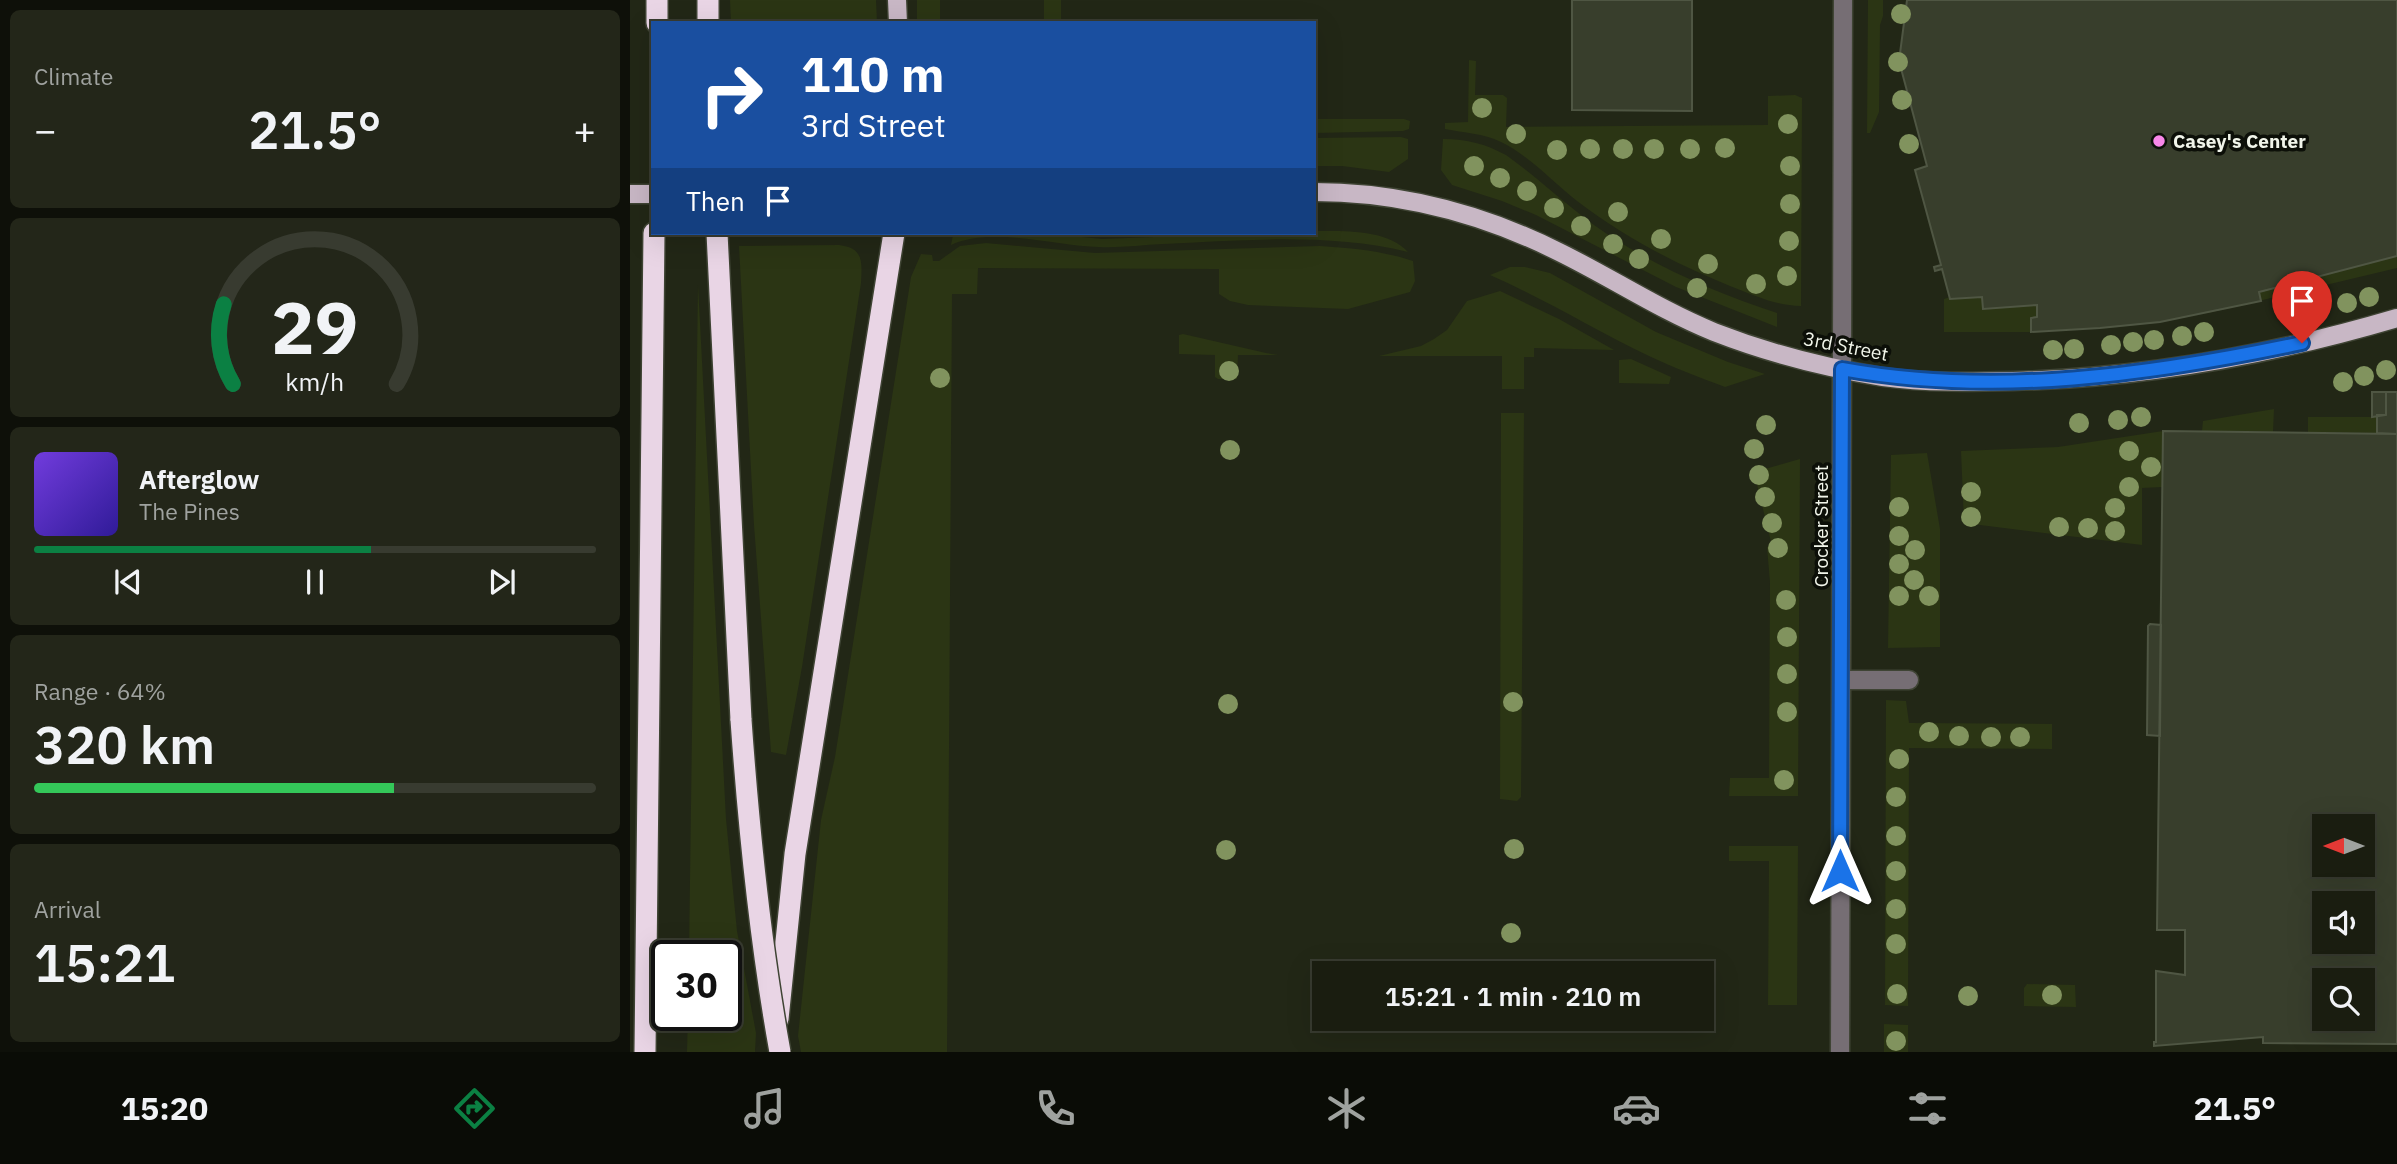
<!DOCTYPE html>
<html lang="en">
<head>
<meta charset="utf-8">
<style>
  :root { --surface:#1a1d10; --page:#232619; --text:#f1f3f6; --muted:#9fa29f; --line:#383b30; --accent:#0b8043 }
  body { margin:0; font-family:"IBM Plex Sans",sans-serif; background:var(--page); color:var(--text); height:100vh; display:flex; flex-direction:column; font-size:26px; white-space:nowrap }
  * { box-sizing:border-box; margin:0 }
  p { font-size:23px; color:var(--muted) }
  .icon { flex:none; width:38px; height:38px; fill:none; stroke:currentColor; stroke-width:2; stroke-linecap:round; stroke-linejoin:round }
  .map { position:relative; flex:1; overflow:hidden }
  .drawer { display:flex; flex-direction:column; gap:10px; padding:10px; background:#0e1009; width:630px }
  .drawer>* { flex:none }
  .banner { position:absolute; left:21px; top:21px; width:665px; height:214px; border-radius:0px; box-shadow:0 7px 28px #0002,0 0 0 2px var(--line); background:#1a4fa0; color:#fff; overflow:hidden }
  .needle { width:46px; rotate:270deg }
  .buttons { position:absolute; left:1682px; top:814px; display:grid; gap:14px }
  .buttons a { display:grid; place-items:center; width:63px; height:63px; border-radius:0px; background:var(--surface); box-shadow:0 7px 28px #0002,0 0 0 2px var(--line); font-size:35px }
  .speed { position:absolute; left:21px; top:940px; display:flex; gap:14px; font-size:35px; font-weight:700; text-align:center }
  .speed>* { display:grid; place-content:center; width:91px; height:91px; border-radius:50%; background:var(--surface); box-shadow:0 7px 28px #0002,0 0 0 2px var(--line); line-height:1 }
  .speed .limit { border:4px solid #111; border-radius:10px; background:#fff; color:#111 }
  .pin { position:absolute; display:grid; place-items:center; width:60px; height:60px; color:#fff; margin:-72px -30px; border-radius:50% 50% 50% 0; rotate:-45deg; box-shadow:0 0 7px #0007 }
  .pin .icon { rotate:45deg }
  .me { position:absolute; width:77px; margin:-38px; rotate:0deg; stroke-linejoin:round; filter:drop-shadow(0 0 5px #0008) }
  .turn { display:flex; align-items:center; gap:24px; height:147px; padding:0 35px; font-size:32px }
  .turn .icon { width:91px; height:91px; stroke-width:2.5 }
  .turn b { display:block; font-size:49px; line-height:60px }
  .then { display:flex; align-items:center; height:66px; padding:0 35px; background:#0003; gap:14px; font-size:26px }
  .big { font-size:52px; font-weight:600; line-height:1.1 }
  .drawer .tile { flex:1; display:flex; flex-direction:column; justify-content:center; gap:10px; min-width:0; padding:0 24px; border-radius:10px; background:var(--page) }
  .drawer .dial { align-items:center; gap:0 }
  .dial svg { height:182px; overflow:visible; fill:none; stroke:var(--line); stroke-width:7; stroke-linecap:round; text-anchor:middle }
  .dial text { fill:var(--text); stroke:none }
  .song { display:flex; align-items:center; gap:21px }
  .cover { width:84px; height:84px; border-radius:10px; background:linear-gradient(135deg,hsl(260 70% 55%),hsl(250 70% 35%)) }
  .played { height:7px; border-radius:4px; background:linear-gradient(90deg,var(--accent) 60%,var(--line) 60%) }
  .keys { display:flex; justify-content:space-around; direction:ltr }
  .heat { display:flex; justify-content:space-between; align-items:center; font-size:38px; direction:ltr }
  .charge { height:10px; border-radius:5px; background:linear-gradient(90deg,#34c759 64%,var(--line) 0) }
  .trip { position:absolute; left:682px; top:961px; width:402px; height:70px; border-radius:0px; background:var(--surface); box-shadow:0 7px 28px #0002,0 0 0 2px var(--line); font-weight:600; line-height:70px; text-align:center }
  .menu { display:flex; height:112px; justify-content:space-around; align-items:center; background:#0a0c06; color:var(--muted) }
  .menu .icon { width:49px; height:49px }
  .menu .on { color:var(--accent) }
  .menu b { font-size:32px; color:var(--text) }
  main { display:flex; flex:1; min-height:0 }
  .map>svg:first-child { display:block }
  .green { fill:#2b3514 }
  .building { fill:#383e2c; stroke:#4f5643; stroke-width:2; fill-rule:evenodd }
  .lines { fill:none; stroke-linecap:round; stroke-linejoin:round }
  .minor-casing { stroke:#3f4434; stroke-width:21 }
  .major-casing { stroke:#3f4434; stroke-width:21 }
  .highway-casing { stroke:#3f4434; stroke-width:24 }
  .minor { stroke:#766e74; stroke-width:18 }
  .major { stroke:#c8b7c5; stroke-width:18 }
  .highway { stroke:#e9d5e5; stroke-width:21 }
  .highway-bridge-casing { stroke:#3f4434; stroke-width:24; stroke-linecap:butt }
  .highway-bridge { stroke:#e9d5e5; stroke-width:21 }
  .tree { fill:#81935e }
  .route-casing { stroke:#114b97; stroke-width:18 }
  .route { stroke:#1a73e8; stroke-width:12 }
  .poi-dot { fill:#f987e9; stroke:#0c0f08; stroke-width:2.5 }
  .labels { text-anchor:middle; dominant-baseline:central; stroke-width:7; stroke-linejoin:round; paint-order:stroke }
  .poi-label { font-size:19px; font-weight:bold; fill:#f1f5ea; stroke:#0c0f08; text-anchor:start }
  .street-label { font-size:19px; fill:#f1f5ea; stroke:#0c0f08 }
</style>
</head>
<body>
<main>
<section class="drawer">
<div class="tile"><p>Climate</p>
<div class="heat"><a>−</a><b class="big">21.5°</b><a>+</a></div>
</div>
<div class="tile dial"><svg viewBox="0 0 100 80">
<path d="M14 69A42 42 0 1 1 86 69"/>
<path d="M14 69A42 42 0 0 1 10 34" stroke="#0b8043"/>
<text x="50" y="56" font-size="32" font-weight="700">29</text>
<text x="50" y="72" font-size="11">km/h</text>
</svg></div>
<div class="tile">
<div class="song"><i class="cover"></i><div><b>Afterglow</b><p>The Pines</p></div></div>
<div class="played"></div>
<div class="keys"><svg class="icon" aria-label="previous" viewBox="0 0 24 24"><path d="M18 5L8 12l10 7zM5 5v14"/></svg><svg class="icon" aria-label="pause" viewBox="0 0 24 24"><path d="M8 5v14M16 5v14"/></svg><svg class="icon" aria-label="next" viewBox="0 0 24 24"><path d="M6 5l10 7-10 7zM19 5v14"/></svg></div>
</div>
<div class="tile"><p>Range · 64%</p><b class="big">320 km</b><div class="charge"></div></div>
<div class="tile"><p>Arrival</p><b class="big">15:21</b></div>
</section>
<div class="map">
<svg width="1767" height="1052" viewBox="0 0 1767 1052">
  <rect width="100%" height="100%" fill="#222716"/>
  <path class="green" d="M100,0H246L247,23H101Z
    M287,0H310V23H287Z
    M414,0H431V23H414Z
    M1238,0H1253V16L1250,25L1249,112L1240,133H1237Z
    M839,60L846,61L845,95H873L877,98L876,127L1138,125V96L1165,95L1172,98L1171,306C1146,306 1124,295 1100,286C1046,264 994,237 947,201C923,182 898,155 871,142C853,133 834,133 815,129V123L838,122Z
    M684,119H774L780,121L779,129L773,131L684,133Z
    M771,137L778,139V159L759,172L712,166H684V138Z
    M813,139C838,139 855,144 876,155C907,177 934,203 964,225C1019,264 1083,292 1147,313V327L1046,287L906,215L872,201L822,185L811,170Z
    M684,231C714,231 757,229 778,252C700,233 613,240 533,244C512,245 490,248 469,247C424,246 363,226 321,245L323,235L330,233H412L472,239Z
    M356,243L465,253L690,246C722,248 753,251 783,261L785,281L780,292L718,309L618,305L600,301L589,294V269L348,268L347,294H322L317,1052H171L168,1036L191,820L205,757L281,277L291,254L302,255L303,261H309L330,246Z
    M209,245C234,248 232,262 231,283L172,667L156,755L141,752L124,525L109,246Z
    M1767,251V268L1578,313L1575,302Z
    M880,267H895L920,273L1026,332L1098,362L1135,374L1095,387C1069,377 1044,368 1019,356C965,330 915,299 860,275Z
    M68,285L96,819L107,931L126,1033L125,1052H57L58,1015H96V956L59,955Z
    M870,291L929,319L984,350L904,348V357H894V389H872V356H749L791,346L804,339L817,330L837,301Z
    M1320,297L1321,299L1352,297L1354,309L1407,305V317L1401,318V332H1314V299Z
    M553,334L636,353L648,355H608L607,379H588L585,377V355L549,354V335Z
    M1001,359L1041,377L1039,384L989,383V360Z
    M1644,409L1643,432L1572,431L1573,421Z
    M871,413H894L891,797L887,801L870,799Z
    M1678,417H1747V433L1678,432Z
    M1533,431L1532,487L1512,488V545L1334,523L1331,451L1428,447Z
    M1297,453L1310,529V647L1258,648L1261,455Z
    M1170,459L1168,796H1099L1100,778H1139L1140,582L1137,547L1142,546L1124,472Z
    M1256,700L1276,701L1279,723L1422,724V749L1279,748L1278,1006L1255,1005Z
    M1099,846H1168L1167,1005H1138L1139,861H1099Z
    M1397,984L1445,985L1446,1007L1394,1006V988Z
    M1254,1024L1278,1025V1052H1254Z"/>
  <path class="building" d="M942,0H1062V111L942,110Z
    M1277,0H1767V256L1629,292L1631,301L1530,322L1470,328L1401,332V318L1407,317V305L1353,309L1352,297L1320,299L1312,269L1305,271L1304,267L1311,265L1285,170L1297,166L1269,61Z
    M1742,392H1756V415L1742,417Z
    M1756,392H1767V434L1747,433V415H1756Z
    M1533,431L1767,434V1044L1633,1043V1037L1524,1046V1042H1526V971L1555,975V930H1527ZM1694,826H1732V864H1694ZM1694,903H1732V942H1694ZM1694,980H1732V1018H1694Z
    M1520,624L1531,625L1530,736L1517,735L1518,626Z"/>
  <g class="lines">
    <g class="minor-casing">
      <path id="minor" d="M1211,680H1279
        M1210,1052L1213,0"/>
    </g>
    <g class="major-casing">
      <path id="major" d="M267,0L268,23
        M684,192C771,192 851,213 929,252C982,278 1028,309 1084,332C1138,353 1196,368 1253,377C1296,383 1341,382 1383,381C1513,378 1642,355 1767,318
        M0,194H23"/>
    </g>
    <g class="highway-casing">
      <path id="highway" d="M78,0V23
        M27,23V0
        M87,233L111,720
        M148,1019L165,854L264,233
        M15,1052L24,233"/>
    </g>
    <use href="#minor" class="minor"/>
    <use href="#major" class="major"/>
    <use href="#highway" class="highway"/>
    <g class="highway-bridge-casing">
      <path id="highway-bridge" d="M111,720C119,832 130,942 150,1052"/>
    </g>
    <use href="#highway-bridge" class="highway-bridge"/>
  </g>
  <g class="tree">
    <circle cx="1271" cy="14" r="10"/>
    <circle cx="1268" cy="62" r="10"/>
    <circle cx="1272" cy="100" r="10"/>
    <circle cx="852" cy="108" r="10"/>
    <circle cx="1158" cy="124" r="10"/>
    <circle cx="886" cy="134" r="10"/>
    <circle cx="1279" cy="144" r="10"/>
    <circle cx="1095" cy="148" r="10"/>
    <circle cx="960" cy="149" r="10"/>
    <circle cx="993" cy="149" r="10"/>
    <circle cx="1024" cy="149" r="10"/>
    <circle cx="1060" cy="149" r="10"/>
    <circle cx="927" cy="150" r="10"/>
    <circle cx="844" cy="166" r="10"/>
    <circle cx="1160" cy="166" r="10"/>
    <circle cx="870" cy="178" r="10"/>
    <circle cx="897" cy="191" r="10"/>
    <circle cx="1160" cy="204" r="10"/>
    <circle cx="924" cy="208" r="10"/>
    <circle cx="988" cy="212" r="10"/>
    <circle cx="951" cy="226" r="10"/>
    <circle cx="1031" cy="239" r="10"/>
    <circle cx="1159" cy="241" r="10"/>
    <circle cx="983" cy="244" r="10"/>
    <circle cx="1009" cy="259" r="10"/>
    <circle cx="1078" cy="264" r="10"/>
    <circle cx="1157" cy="276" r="10"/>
    <circle cx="1126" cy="284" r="10"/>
    <circle cx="1067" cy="288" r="10"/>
    <circle cx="1739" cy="297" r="10"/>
    <circle cx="1717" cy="303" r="10"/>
    <circle cx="1574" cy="332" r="10"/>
    <circle cx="1552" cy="336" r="10"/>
    <circle cx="1524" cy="340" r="10"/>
    <circle cx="1503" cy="342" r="10"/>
    <circle cx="1481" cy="345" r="10"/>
    <circle cx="1444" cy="349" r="10"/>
    <circle cx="1423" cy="350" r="10"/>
    <circle cx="1756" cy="370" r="10"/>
    <circle cx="599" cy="371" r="10"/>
    <circle cx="1734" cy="376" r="10"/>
    <circle cx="310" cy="378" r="10"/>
    <circle cx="1713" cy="382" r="10"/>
    <circle cx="1511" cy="417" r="10"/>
    <circle cx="1488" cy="420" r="10"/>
    <circle cx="1449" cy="423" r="10"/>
    <circle cx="1136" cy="425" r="10"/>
    <circle cx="1124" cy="449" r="10"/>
    <circle cx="600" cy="450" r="10"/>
    <circle cx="1499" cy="451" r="10"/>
    <circle cx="1521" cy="467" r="10"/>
    <circle cx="1129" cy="475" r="10"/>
    <circle cx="1499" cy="487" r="10"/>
    <circle cx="1341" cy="492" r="10"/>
    <circle cx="1135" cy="497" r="10"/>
    <circle cx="1269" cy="507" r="10"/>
    <circle cx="1485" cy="508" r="10"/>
    <circle cx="1341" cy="517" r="10"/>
    <circle cx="1142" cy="523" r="10"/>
    <circle cx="1429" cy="527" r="10"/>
    <circle cx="1458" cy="528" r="10"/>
    <circle cx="1485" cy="531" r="10"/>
    <circle cx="1269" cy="536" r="10"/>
    <circle cx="1148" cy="548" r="10"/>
    <circle cx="1285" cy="550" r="10"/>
    <circle cx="1269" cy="564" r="10"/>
    <circle cx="1284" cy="580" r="10"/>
    <circle cx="1269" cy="596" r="10"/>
    <circle cx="1299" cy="596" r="10"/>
    <circle cx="1156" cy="600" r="10"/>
    <circle cx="1157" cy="637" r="10"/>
    <circle cx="1157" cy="674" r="10"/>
    <circle cx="883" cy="702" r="10"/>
    <circle cx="598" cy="704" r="10"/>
    <circle cx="1157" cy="712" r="10"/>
    <circle cx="1299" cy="732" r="10"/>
    <circle cx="1329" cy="736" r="10"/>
    <circle cx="1361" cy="737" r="10"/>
    <circle cx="1390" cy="737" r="10"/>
    <circle cx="1269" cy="759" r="10"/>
    <circle cx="1154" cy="780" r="10"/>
    <circle cx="1266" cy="797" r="10"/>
    <circle cx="1266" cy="836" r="10"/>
    <circle cx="884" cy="849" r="10"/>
    <circle cx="596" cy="850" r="10"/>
    <circle cx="1266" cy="871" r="10"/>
    <circle cx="1266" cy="909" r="10"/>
    <circle cx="881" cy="933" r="10"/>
    <circle cx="1266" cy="944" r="10"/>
    <circle cx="1267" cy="994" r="10"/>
    <circle cx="1422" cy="995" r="10"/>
    <circle cx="1338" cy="996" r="10"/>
    <circle cx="1266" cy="1041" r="10"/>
  </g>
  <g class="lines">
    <g class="route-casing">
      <path id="route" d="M1210,871L1212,369C1365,397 1521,375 1672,343"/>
    </g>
    <use href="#route" class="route"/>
  </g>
  <circle class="poi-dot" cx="1529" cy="141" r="7"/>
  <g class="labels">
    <g class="poi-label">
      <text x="1543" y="141">Casey's Center</text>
    </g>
    <g class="street-label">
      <text transform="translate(1216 346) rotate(11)">3rd Street</text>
      <text transform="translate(1191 526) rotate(-90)">Crocker Street</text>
    </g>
  </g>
</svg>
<div class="buttons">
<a><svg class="needle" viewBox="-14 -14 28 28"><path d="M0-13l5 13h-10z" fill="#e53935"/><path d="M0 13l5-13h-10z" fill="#9fa29f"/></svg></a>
<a><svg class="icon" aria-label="sound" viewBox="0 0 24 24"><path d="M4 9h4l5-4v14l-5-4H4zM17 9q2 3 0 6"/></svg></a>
<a><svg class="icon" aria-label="search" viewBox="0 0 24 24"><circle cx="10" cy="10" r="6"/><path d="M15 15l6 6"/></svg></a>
</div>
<div class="speed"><div class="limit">30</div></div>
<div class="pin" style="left:1672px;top:343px;background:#d93025"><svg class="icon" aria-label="arrive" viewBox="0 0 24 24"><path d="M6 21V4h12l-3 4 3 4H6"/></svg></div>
<svg class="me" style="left:1210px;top:871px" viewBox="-20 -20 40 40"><path d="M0-17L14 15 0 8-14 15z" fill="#1a73e8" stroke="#fff" stroke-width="4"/></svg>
<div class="trip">15:21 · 1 min · 210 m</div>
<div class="banner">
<div class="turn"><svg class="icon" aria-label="right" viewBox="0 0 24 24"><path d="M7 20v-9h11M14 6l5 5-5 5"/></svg><div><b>110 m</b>3rd Street</div></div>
<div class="then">Then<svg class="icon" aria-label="arrive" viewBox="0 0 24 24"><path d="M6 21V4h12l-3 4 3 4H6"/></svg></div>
</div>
</div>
</main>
<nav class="menu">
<b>15:20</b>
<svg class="icon on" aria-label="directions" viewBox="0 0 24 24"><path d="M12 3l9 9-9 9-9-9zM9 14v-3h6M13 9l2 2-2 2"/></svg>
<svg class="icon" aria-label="music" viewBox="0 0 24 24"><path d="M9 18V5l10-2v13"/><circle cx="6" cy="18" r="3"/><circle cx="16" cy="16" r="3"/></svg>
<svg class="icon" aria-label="phone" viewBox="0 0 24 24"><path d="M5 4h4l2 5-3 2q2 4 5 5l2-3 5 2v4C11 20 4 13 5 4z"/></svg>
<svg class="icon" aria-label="climate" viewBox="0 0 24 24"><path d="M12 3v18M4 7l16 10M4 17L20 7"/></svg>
<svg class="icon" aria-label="car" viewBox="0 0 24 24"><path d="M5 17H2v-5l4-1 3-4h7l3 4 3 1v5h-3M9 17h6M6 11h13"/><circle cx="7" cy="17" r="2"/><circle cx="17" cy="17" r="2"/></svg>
<svg class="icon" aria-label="filters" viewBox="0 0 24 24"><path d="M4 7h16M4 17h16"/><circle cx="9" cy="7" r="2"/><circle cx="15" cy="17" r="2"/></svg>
<b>21.5°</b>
</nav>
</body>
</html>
